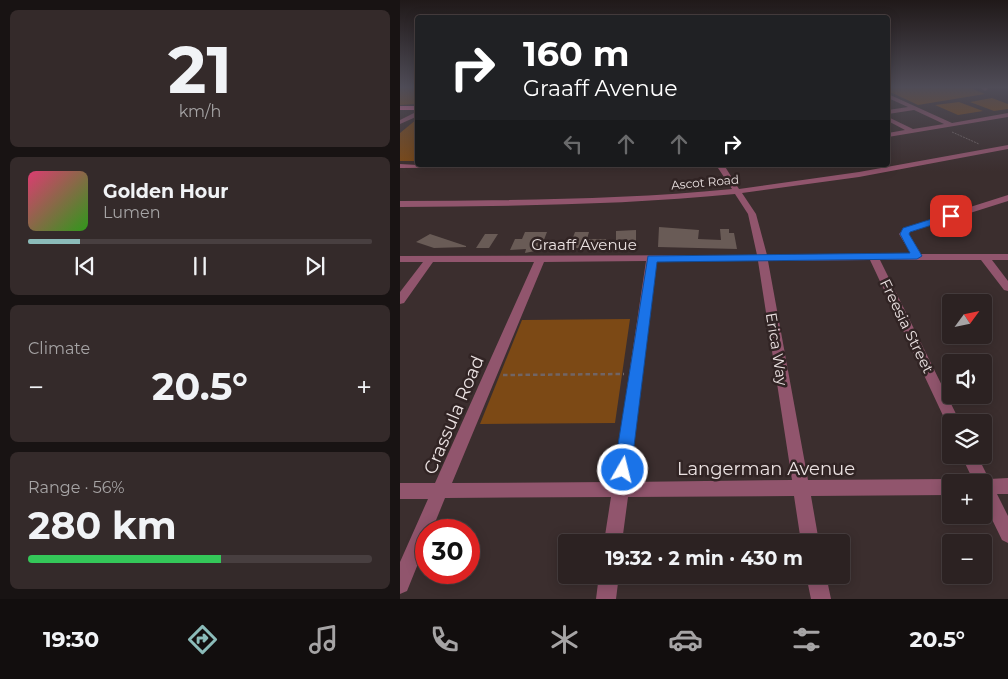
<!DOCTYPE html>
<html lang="en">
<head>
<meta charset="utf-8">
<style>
  :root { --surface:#2c2222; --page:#342a2a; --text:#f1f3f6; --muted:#a6a4a5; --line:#483f40; --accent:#8bbbb9 }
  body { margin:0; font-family:Montserrat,sans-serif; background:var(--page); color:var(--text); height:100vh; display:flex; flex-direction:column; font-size:19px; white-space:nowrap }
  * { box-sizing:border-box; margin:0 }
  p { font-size:16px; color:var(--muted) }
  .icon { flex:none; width:28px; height:28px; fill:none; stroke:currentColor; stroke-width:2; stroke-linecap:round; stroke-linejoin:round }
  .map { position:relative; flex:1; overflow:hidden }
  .panel { display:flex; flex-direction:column; gap:10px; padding:10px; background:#181313; width:400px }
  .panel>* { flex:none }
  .hud { position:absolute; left:15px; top:15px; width:475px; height:152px; border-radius:5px; box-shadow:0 2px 12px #0003,0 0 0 1px var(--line); background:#202124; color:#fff; overflow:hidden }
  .needle { width:32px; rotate:57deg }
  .buttons { position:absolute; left:542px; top:294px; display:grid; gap:10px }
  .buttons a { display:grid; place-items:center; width:50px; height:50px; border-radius:5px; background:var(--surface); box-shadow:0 2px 12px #0003,0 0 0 1px var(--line); font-size:25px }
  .speed { position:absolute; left:15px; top:519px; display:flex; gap:10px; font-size:25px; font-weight:700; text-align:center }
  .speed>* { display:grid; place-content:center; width:65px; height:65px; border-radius:50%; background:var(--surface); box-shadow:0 2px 12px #0003,0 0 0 1px var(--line); line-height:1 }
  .speed .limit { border:8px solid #d22; background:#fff; color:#111 }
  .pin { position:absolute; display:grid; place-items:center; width:42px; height:42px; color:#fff; margin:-21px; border-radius:10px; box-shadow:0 2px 8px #0006 }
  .me { position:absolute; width:55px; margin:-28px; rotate:8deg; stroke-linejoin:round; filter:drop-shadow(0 0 4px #0008) }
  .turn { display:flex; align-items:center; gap:18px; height:105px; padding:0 25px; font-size:22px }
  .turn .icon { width:65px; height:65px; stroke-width:2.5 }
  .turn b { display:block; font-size:35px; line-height:42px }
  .lanes { display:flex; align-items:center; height:48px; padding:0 25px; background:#0003; justify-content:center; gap:25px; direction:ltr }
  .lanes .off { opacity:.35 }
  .big { font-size:38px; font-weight:700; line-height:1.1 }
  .panel .widget { flex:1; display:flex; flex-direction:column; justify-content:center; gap:8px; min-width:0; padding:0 18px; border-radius:8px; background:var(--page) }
  .panel .dial { align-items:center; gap:0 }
  .dial b { font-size:65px; line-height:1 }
  .song { display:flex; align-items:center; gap:15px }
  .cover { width:60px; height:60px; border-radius:8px; background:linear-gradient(135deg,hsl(340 70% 55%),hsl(110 70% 35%)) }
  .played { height:5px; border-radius:2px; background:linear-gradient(90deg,var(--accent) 15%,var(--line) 15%) }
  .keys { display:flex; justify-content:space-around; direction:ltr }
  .heat { display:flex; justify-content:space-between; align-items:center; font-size:28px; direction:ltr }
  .charge { height:8px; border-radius:4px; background:linear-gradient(90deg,#34c759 56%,var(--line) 0) }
  .trip { position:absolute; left:158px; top:534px; width:292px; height:50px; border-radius:5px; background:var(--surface); box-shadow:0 2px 12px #0003,0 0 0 1px var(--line); font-weight:700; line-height:50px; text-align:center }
  .dock { display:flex; height:80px; justify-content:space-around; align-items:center; background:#120e0e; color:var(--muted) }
  .dock .icon { width:35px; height:35px }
  .dock .on { color:var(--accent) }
  .dock b { font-size:22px; color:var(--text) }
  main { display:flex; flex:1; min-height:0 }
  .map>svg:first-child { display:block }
  .green { fill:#7c4915 }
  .building { fill:#695b56 }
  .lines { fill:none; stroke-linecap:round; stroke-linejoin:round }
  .path-far1 { stroke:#716565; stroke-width:1; stroke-dasharray:2 1; stroke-linecap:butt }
  .path { stroke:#716565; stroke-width:2.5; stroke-dasharray:4.5 3; stroke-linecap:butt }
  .minor { fill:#91556d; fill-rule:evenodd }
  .major { fill:#ec72a6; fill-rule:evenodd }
  .route { fill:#1a73e8; stroke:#114b97 }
  .labels { text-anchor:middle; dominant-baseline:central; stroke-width:5; stroke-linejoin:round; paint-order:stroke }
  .far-street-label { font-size:12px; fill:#ebe2e2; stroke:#312424 }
  .street-label { font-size:15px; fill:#ebe2e2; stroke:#312424 }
  .near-street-label { font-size:18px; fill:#ebe2e2; stroke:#312424 }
</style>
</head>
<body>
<main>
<section class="panel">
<div class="widget dial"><b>21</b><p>km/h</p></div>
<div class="widget">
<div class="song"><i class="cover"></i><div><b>Golden Hour</b><p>Lumen</p></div></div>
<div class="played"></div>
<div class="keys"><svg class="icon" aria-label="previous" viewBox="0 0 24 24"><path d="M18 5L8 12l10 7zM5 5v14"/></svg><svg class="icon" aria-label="pause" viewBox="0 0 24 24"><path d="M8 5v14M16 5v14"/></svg><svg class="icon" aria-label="next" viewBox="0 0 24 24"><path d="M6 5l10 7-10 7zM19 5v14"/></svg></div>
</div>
<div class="widget"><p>Climate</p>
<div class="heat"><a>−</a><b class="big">20.5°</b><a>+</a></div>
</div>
<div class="widget"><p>Range · 56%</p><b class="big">280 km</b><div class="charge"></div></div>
</section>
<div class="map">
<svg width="608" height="599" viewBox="0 0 608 599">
  <rect width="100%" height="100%" fill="#3b2e2e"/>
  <path class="green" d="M0,87H17V104L0,105Z
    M488,87H568L585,94L518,105L488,91Z
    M592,98L608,104V109L594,111L570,102Z
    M559,102L583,111L558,115L535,105Z
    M17,119V161H0V133Z
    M230,319L215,423L80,424L122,320Z"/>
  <path class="building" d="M259,227L299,230L298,239L321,240L320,229H329V233H334L337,249L258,247Z
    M236,230V247H228L227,239L216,240V231Z
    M125,232H147L140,250L125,253L126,249L110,250L115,239H122Z
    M175,232H189L187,239H206L204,248H169Z
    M30,234L66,246V247L34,248L16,242Z
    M85,234H98L89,248H76Z"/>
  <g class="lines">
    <path class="path-far1" d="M552,132L579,144"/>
    <path class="path" d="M103,375L224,374"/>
    <path class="minor" d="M579,87H586L588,89L585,91Z
      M488,94L552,123L608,113V117L488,137V133L505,130L488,121V117L513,129L544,124L514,110L488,114V110L508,107L488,98Z
      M18,111V116L0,124V120Z
      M608,145V149L459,177L342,193L356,214L367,255L511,254L499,234L504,228L608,195V201L510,232L509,234L521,254H608V260H592L608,281V291L604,290L581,260H480L560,422H551V427L548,426L546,422L470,260L368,261L408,480L551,479L557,482H551V495L411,496L419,542H401L394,496L228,497L222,542H204L211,497L45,498L32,530H26V544L7,591L0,594V562L28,499H0V483H35L134,262H33L4,303L0,304V292L23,262H0V256L357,255L348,214L335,194C224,205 112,206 0,207V201C111,200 222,200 332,189L316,165H324L339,189L459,172ZM246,261L213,482L52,483L144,262ZM257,261H358L392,480L229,482Z
      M0,164L18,165H165L161,167L0,168Z
      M561,455H577L589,479L608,478V494H597L608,516V543L602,540L584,503V482H574Z
      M199,575H219L216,599H196Z
      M406,575H426L431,599H411Z"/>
    <path class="major" d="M0,106H18V110H0Z"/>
  </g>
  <linearGradient id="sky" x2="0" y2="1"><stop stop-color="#201919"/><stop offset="0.51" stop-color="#4f4c57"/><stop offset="1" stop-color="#4f4c57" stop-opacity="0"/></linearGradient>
  <rect width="608" height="171" fill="url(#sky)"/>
  <path class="route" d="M551,213L554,214V218L510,232L509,234L522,256L517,259L257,262L231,470L228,476L223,478L217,476L214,470L248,256L510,253L500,234L503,228Z"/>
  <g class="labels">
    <g class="far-street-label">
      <text transform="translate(305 182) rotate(-5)">Ascot Road</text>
    </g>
    <g class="street-label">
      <text x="184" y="244">Graaff Avenue</text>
      <text transform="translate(507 326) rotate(64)">Freesia Street</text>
      <text transform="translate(377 349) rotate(81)">Erica Way</text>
    </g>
    <g class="near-street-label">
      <text transform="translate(54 415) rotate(-67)">Crassula Road</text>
      <text x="366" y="469">Langerman Avenue</text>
    </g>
  </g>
</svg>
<div class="buttons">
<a><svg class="needle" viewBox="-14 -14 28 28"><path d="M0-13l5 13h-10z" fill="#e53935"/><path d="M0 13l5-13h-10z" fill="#a6a4a5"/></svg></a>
<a><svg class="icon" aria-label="sound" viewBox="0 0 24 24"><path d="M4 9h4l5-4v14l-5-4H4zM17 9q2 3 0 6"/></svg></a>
<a><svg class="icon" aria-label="layers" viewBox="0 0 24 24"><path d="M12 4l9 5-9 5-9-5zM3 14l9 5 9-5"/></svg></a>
<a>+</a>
<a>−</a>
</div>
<div class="speed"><div class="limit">30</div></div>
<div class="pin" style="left:551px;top:216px;background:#d93025"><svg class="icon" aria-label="arrive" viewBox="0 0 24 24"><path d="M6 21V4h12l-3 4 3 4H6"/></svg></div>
<svg class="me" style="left:223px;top:470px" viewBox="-20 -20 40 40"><circle r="17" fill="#1a73e8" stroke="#fff" stroke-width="3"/><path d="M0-11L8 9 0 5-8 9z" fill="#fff"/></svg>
<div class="trip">19:32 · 2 min · 430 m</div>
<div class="hud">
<div class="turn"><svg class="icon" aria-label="right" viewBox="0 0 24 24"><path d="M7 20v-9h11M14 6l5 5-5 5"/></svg><div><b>160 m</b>Graaff Avenue</div></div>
<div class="lanes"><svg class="icon off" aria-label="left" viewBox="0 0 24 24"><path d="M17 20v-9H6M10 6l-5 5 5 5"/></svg><svg class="icon off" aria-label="ahead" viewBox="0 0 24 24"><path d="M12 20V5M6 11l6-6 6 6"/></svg><svg class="icon off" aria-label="ahead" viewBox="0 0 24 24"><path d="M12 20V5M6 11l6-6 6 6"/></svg><svg class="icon" aria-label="right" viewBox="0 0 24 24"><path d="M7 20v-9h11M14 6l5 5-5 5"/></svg></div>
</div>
</div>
</main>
<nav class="dock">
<b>19:30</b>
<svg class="icon on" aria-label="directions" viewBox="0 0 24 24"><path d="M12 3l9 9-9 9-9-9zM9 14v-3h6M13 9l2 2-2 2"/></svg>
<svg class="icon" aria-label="music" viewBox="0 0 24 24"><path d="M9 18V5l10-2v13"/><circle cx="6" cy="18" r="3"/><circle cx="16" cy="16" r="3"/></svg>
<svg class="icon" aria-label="phone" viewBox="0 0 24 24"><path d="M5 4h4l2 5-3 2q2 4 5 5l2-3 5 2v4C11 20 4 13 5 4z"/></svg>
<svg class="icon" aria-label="climate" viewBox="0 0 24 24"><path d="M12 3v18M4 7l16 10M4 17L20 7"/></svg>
<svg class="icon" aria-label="car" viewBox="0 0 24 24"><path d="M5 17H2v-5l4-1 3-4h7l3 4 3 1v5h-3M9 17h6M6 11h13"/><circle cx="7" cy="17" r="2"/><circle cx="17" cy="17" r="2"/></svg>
<svg class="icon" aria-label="filters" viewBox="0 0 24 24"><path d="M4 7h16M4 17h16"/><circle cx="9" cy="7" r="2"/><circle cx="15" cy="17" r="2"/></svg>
<b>20.5°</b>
</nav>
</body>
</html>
